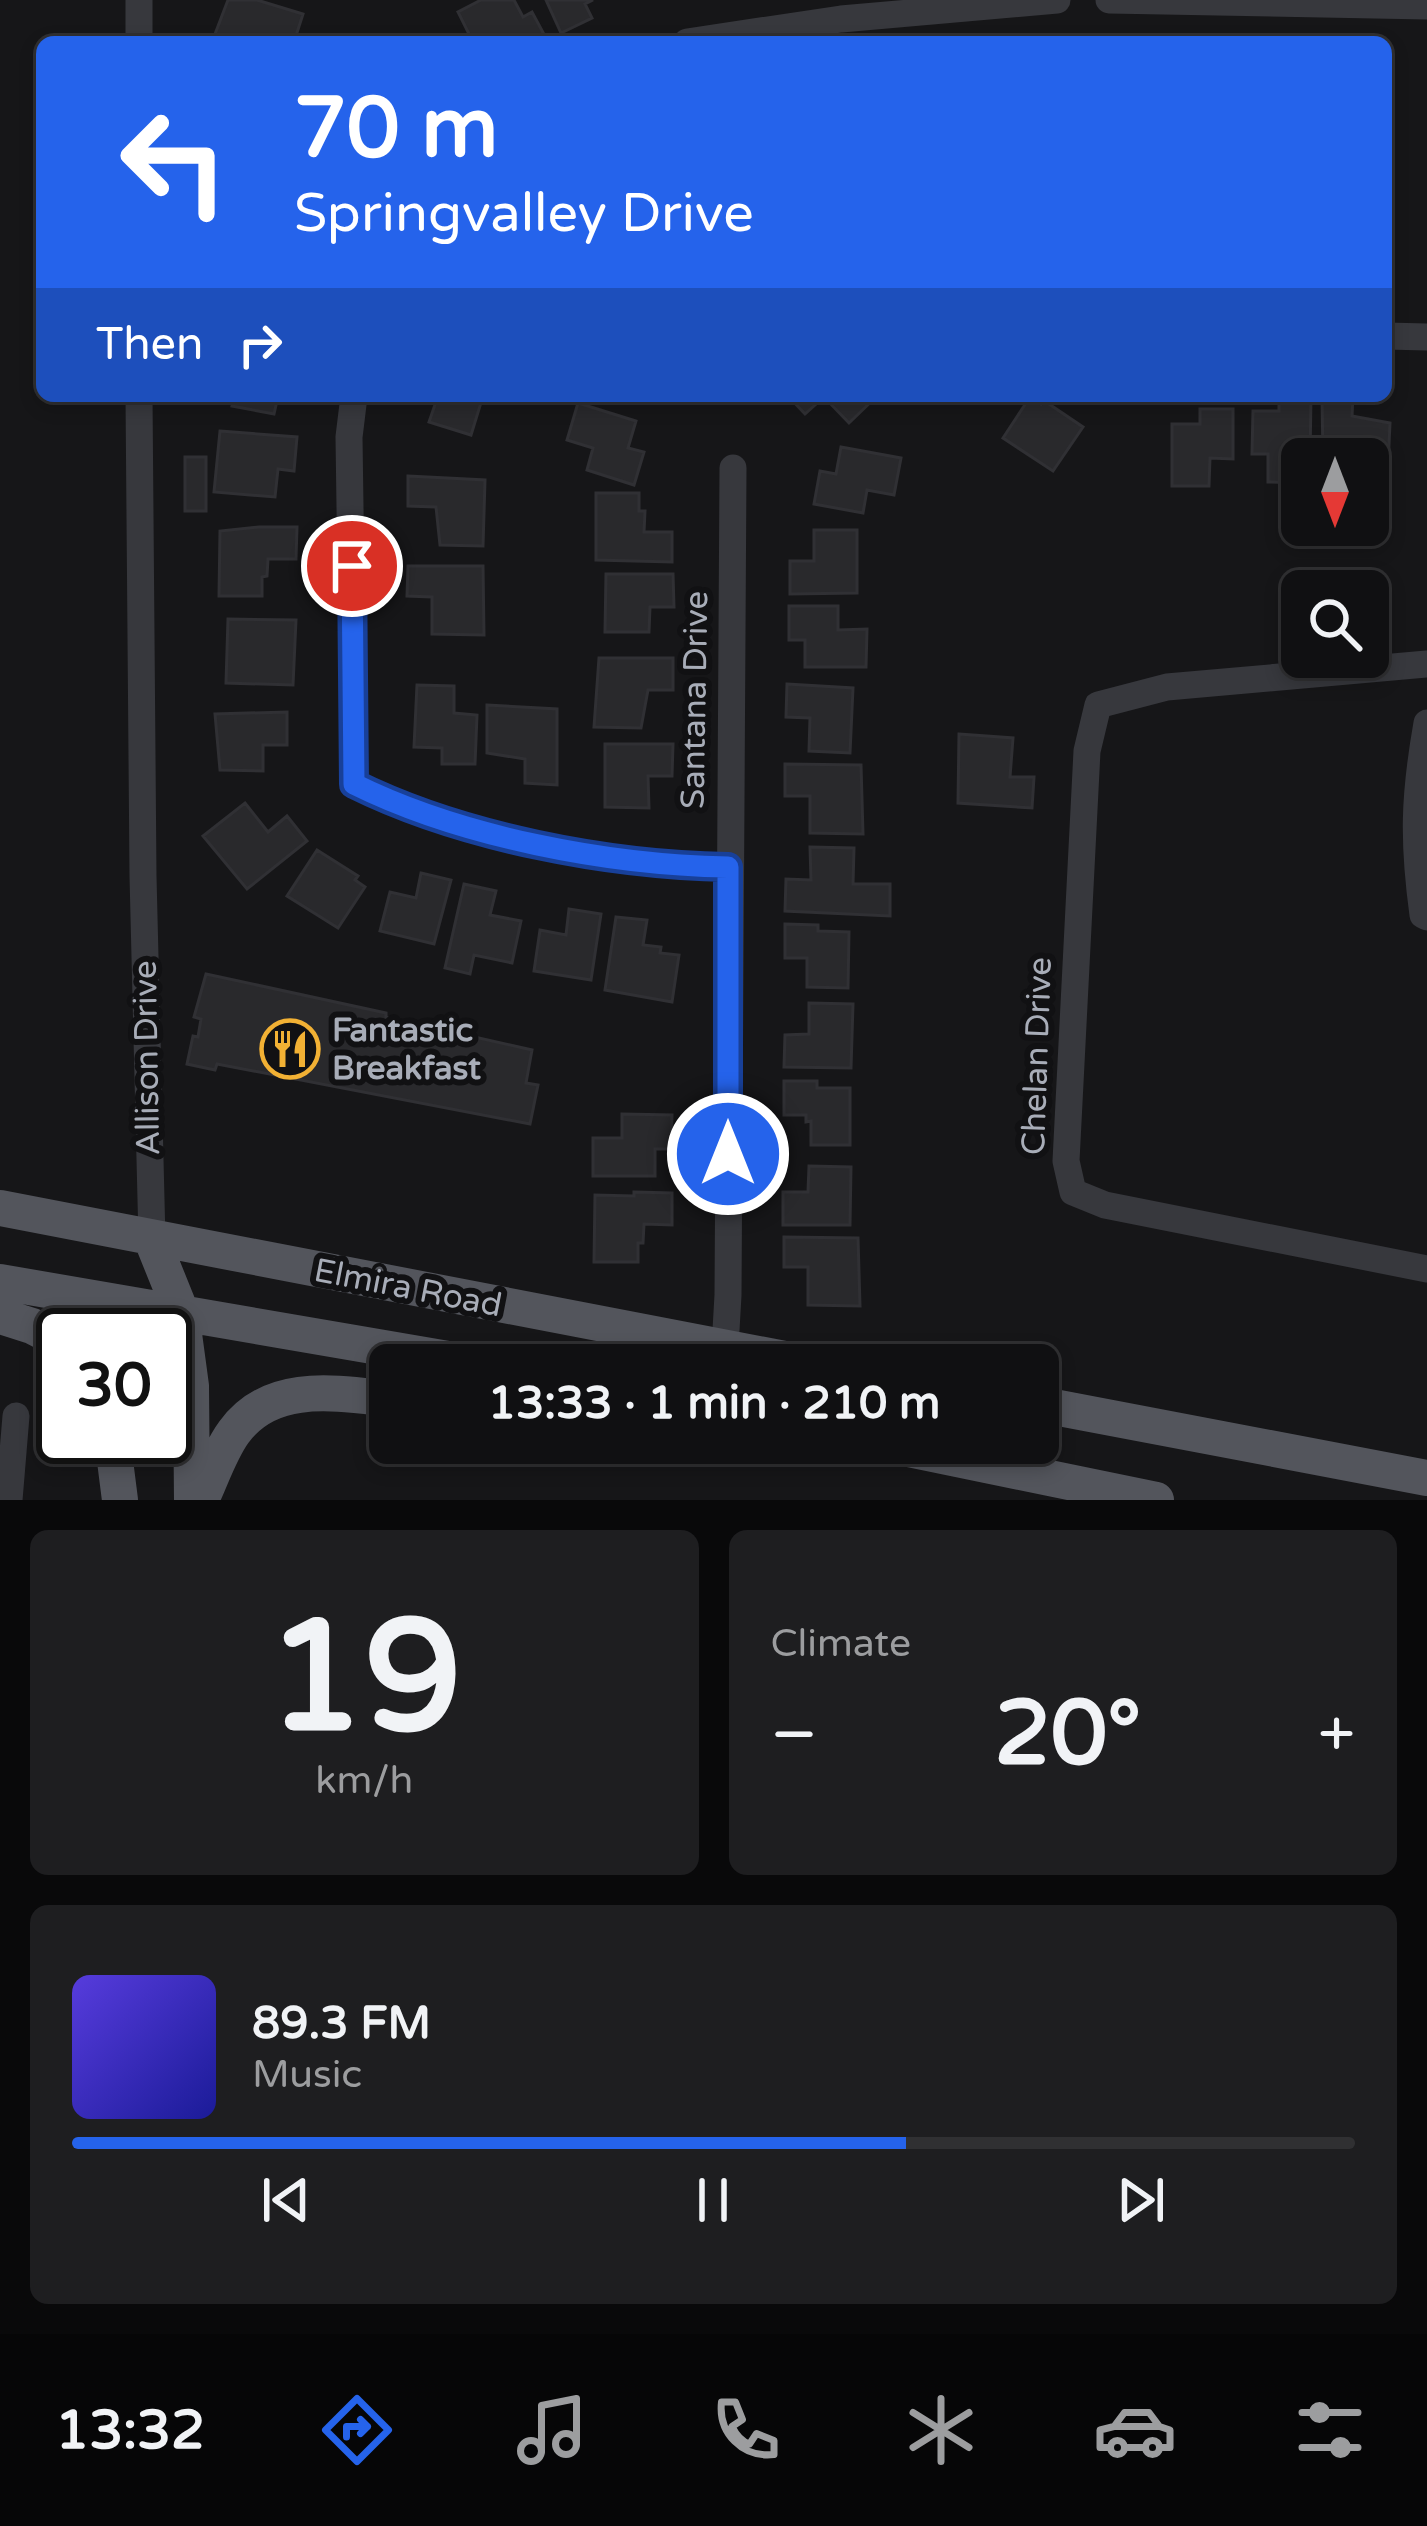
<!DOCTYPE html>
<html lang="en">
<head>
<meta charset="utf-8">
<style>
  :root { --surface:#101012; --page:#1e1e20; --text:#f1f3f6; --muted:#9c9d9f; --line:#303032; --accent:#2563eb }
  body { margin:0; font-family:"Varela Round",sans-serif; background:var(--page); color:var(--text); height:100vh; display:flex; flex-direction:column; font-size:45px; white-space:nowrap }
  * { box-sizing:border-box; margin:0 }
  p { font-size:39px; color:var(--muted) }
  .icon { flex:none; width:66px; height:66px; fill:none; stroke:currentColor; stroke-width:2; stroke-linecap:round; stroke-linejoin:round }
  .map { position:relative; height:1500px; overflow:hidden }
  .panel { display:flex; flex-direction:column; gap:30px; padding:30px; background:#09090a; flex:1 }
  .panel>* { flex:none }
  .hud { position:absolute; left:36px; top:36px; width:1356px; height:366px; border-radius:18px; box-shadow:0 6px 18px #0003,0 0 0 3px var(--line); background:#2563eb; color:#fff; overflow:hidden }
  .needle { width:78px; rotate:180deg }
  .fabs { position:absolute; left:1281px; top:438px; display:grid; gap:24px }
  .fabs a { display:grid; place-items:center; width:108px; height:108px; border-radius:18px; background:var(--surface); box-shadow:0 6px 18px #0003,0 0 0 3px var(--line); font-size:60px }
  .speed { position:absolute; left:36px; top:1308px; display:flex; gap:24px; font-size:60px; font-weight:700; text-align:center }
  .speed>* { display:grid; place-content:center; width:156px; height:156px; border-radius:50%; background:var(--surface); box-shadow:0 6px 18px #0003,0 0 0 3px var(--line); line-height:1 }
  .speed .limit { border:6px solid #111; border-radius:18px; background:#fff; color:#111 }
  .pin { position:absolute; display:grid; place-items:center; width:102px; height:102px; color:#fff; margin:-51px; border:6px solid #fff; border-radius:50%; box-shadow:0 3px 12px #0007 }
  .me { position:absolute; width:132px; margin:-66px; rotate:0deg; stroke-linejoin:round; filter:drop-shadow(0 0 9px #0008) }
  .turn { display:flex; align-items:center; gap:42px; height:252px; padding:0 60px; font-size:54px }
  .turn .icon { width:156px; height:156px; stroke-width:2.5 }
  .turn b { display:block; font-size:84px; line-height:102px }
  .then { display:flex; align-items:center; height:114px; padding:0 60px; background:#0003; gap:24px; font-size:45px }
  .big { font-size:90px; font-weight:700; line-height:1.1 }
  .panel .tile { flex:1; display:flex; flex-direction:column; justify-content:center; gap:18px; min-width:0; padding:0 42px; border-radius:18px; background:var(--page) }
  .panel .dial { align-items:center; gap:0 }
  .dial b { font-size:156px; line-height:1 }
  .song { display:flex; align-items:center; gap:36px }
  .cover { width:144px; height:144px; border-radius:18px; background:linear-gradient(135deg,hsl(250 70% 55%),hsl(240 70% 35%)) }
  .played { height:12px; border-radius:6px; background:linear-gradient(90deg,var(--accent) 65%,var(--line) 65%) }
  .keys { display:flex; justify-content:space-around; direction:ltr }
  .heat { display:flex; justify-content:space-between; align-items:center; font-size:66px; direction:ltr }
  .panel .tiles { flex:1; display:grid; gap:30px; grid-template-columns:1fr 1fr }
  .tile:last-child { grid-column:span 2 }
  .trip { position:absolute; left:369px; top:1344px; width:690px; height:120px; border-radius:18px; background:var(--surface); box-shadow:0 6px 18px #0003,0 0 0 3px var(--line); font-weight:700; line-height:120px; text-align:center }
  .tab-bar { display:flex; height:192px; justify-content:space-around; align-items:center; background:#060607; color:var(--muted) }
  .tab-bar .icon { width:84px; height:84px }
  .tab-bar .current { color:var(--accent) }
  .tab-bar b { font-size:54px; color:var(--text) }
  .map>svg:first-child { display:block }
  .building { fill:#29292c; stroke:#303034; stroke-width:3 }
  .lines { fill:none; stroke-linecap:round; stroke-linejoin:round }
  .minor { stroke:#37383d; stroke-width:27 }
  .major { stroke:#53555c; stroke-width:36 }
  .route-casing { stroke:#184099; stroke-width:30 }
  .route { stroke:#2563eb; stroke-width:21 }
  .labels { text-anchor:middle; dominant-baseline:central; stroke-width:12; stroke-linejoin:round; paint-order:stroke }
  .street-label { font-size:33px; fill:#a8adb8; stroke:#111113 }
  .poi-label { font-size:33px; font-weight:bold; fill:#a8adb8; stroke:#111113; text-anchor:start }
</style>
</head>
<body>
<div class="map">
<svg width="1427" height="1500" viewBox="0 0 1427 1500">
  <rect width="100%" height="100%" fill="#161618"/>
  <path class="building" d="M228,0H257L303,14L294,42L269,36L268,42H212Z
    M481,0H514L523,17L532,12L547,40L509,42L506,37L499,41L497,36L473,42L458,12Z
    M546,0H593L585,4L592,18L561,33Z
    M235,396H278L274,414L232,406Z
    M438,396H483L471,435L429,422Z
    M788,396H877L849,423L824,397L805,414Z
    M1279,396H1311L1310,459H1302V483L1268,482V454H1252L1253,411H1279Z
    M1322,396H1353L1352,416L1390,423L1388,466L1368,465V459H1323Z
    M1030,397L1041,404L1043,400L1083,427L1053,471L1003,438Z
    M578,403L636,421L628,448L644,452L634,485L587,470L593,448L567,440Z
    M1200,409H1233V459L1210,458L1209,486H1172V424H1200Z
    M220,431L297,437L294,471L278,469L275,497L214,492Z
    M841,447L901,458L894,495L867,490L863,513L814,504L820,471L836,474Z
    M185,457H206V511H185Z
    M408,476L485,480L483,546L440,545L436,507L408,506Z
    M596,493H639V511H645L644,532H672V562L596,560Z
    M259,527H297L296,559H268L267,576L262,577V596H219L220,531Z
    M814,530H857V593L790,594V561H814Z
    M408,566H483L484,635L432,634V597L407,596Z
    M606,574H673L674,607H650L649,632H605Z
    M789,606H838V630L867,629L866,667H805V640H789Z
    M228,619L296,620L293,685L226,683Z
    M599,658H673V690H648L641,728L594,727Z
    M787,684L853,688L850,753L809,751L810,718L786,717Z
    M417,685L454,686V713L477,715L475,764H442V748L414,747Z
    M487,705L557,709V785L525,783V759L487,753Z
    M287,712V745H263V771L220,770L215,714Z
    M959,734L1013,738L1010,777H1034L1032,808L958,803Z
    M605,744H673L672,776H648L649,808L605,807Z
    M785,764L861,765L863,834L810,833V796H785Z
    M245,803L268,832L287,816L307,841L247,889L203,836Z
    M810,847L854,848L853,884H890V916L785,911L786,879L811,880Z
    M317,850L358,876L355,880L365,887L338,928L287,896Z
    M421,873L451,880L434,944L380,931L390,892L416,898Z
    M464,884L496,891L490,915L521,921L512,963L474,955L470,974L445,968Z
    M569,909L601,914L591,980L534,971L540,930L566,935Z
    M616,917L647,920L643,945L661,947L660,953L679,955L672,1002L605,990Z
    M785,924L818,925V931L849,932L848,988L807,987V958H785Z
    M206,974L386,1013V1017L532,1050L526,1083L538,1085L530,1124L217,1064L215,1070L187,1064L193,1036L198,1037L201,1019L194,1017Z
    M809,1003L853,1004L851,1068L784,1067L785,1035L809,1034Z
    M784,1081H817V1088H850V1145H811V1121L806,1122V1115H784Z
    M622,1114L672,1115L671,1149H655V1176H593V1138H622Z
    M809,1166L851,1167L850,1225H783V1192H808Z
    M634,1192L672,1193V1225L644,1224L643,1243H638V1262H594L595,1195L634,1196Z
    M784,1237L858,1238L860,1306L808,1305V1267H784Z"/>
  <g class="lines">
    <path class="minor" d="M139,0V42
      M1109,0L1427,6
      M687,42L841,19L1057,0
      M1386,336L1427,337
      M139,396L143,876L152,1240
      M354,396L349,437L354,784C459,836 611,865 728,867
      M1427,664L1167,687L1098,705L1087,751L1066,1161L1073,1192L1105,1205L1427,1269
      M1427,723C1414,797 1413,841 1423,915L1427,917
      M724,1365L728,1295L733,468
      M9,1500L16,1416"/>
    <path class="major" d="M0,1208L816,1365
      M152,1240L181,1312L191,1386L192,1500
      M0,1282L483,1365
      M0,1316L32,1326L63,1342
      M1038,1404L1427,1478
      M112,1437L120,1500
      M880,1443L1156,1500
      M201,1500C211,1479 220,1451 234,1432C271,1381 336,1393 390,1399"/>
  </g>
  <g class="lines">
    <g class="route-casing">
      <path id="route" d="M352,566L354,784C461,837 608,865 728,867V1154"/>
    </g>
    <use href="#route" class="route"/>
  </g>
  <defs>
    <g id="restaurant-ring" transform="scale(3)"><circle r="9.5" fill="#111113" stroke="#f2b134" stroke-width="1.5"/><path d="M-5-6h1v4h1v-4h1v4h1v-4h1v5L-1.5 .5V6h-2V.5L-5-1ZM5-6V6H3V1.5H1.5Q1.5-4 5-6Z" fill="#f2b134"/></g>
  </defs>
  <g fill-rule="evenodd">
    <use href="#restaurant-ring" x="290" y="1049"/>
  </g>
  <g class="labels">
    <g class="street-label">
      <text transform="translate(695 700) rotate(-89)">Santana Drive</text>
      <text transform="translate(1037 1056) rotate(-88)">Chelan Drive</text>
      <text transform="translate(147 1058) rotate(-91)">Allison Drive</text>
      <text transform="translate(408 1288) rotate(11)">Elmira Road</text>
    </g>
    <g class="poi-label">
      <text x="332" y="1030">Fantastic<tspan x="332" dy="38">Breakfast</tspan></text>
    </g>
  </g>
</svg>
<div class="fabs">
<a><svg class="needle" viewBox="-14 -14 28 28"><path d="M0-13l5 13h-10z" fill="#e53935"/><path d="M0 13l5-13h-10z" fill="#9c9d9f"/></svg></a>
<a><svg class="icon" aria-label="search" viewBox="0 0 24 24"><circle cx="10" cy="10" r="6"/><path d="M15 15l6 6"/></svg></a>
</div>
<div class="speed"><div class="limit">30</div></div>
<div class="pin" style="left:352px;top:566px;background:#d93025"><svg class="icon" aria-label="arrive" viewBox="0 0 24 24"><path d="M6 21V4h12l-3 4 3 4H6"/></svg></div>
<svg class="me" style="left:728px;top:1154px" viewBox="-20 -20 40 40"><circle r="17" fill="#2563eb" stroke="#fff" stroke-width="3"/><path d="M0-11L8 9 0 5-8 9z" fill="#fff"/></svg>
<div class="trip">13:33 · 1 min · 210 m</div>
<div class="hud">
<div class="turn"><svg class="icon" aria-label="left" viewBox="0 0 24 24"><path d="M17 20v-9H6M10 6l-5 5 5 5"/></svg><div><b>70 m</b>Springvalley Drive</div></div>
<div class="then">Then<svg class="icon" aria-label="right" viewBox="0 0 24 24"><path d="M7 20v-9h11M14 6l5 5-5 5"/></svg></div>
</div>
</div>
<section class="panel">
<div class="tiles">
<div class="tile dial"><b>19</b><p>km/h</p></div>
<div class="tile"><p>Climate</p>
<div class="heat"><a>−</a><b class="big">20°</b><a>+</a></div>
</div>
<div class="tile">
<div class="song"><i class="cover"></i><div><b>89.3 FM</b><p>Music</p></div></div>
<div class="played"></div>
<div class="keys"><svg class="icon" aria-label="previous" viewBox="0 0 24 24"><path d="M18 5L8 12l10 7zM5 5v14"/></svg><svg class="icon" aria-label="pause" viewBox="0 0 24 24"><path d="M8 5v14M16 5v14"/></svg><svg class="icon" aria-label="next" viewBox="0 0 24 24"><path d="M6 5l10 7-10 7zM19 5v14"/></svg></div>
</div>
</div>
</section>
<nav class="tab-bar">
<b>13:32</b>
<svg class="icon current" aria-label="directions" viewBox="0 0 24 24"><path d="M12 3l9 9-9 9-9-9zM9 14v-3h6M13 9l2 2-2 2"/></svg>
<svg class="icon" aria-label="music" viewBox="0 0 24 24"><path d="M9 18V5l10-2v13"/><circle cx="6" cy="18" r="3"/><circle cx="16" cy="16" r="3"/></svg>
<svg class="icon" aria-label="phone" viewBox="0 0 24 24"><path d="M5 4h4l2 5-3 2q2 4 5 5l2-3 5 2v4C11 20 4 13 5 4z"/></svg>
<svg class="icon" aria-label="climate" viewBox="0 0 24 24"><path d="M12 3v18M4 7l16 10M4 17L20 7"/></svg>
<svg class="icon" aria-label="car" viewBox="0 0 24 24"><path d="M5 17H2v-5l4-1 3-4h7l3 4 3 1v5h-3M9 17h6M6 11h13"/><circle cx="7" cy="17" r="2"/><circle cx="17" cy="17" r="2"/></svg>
<svg class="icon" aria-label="filters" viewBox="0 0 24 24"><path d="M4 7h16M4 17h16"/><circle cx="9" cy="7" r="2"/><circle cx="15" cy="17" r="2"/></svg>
</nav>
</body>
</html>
